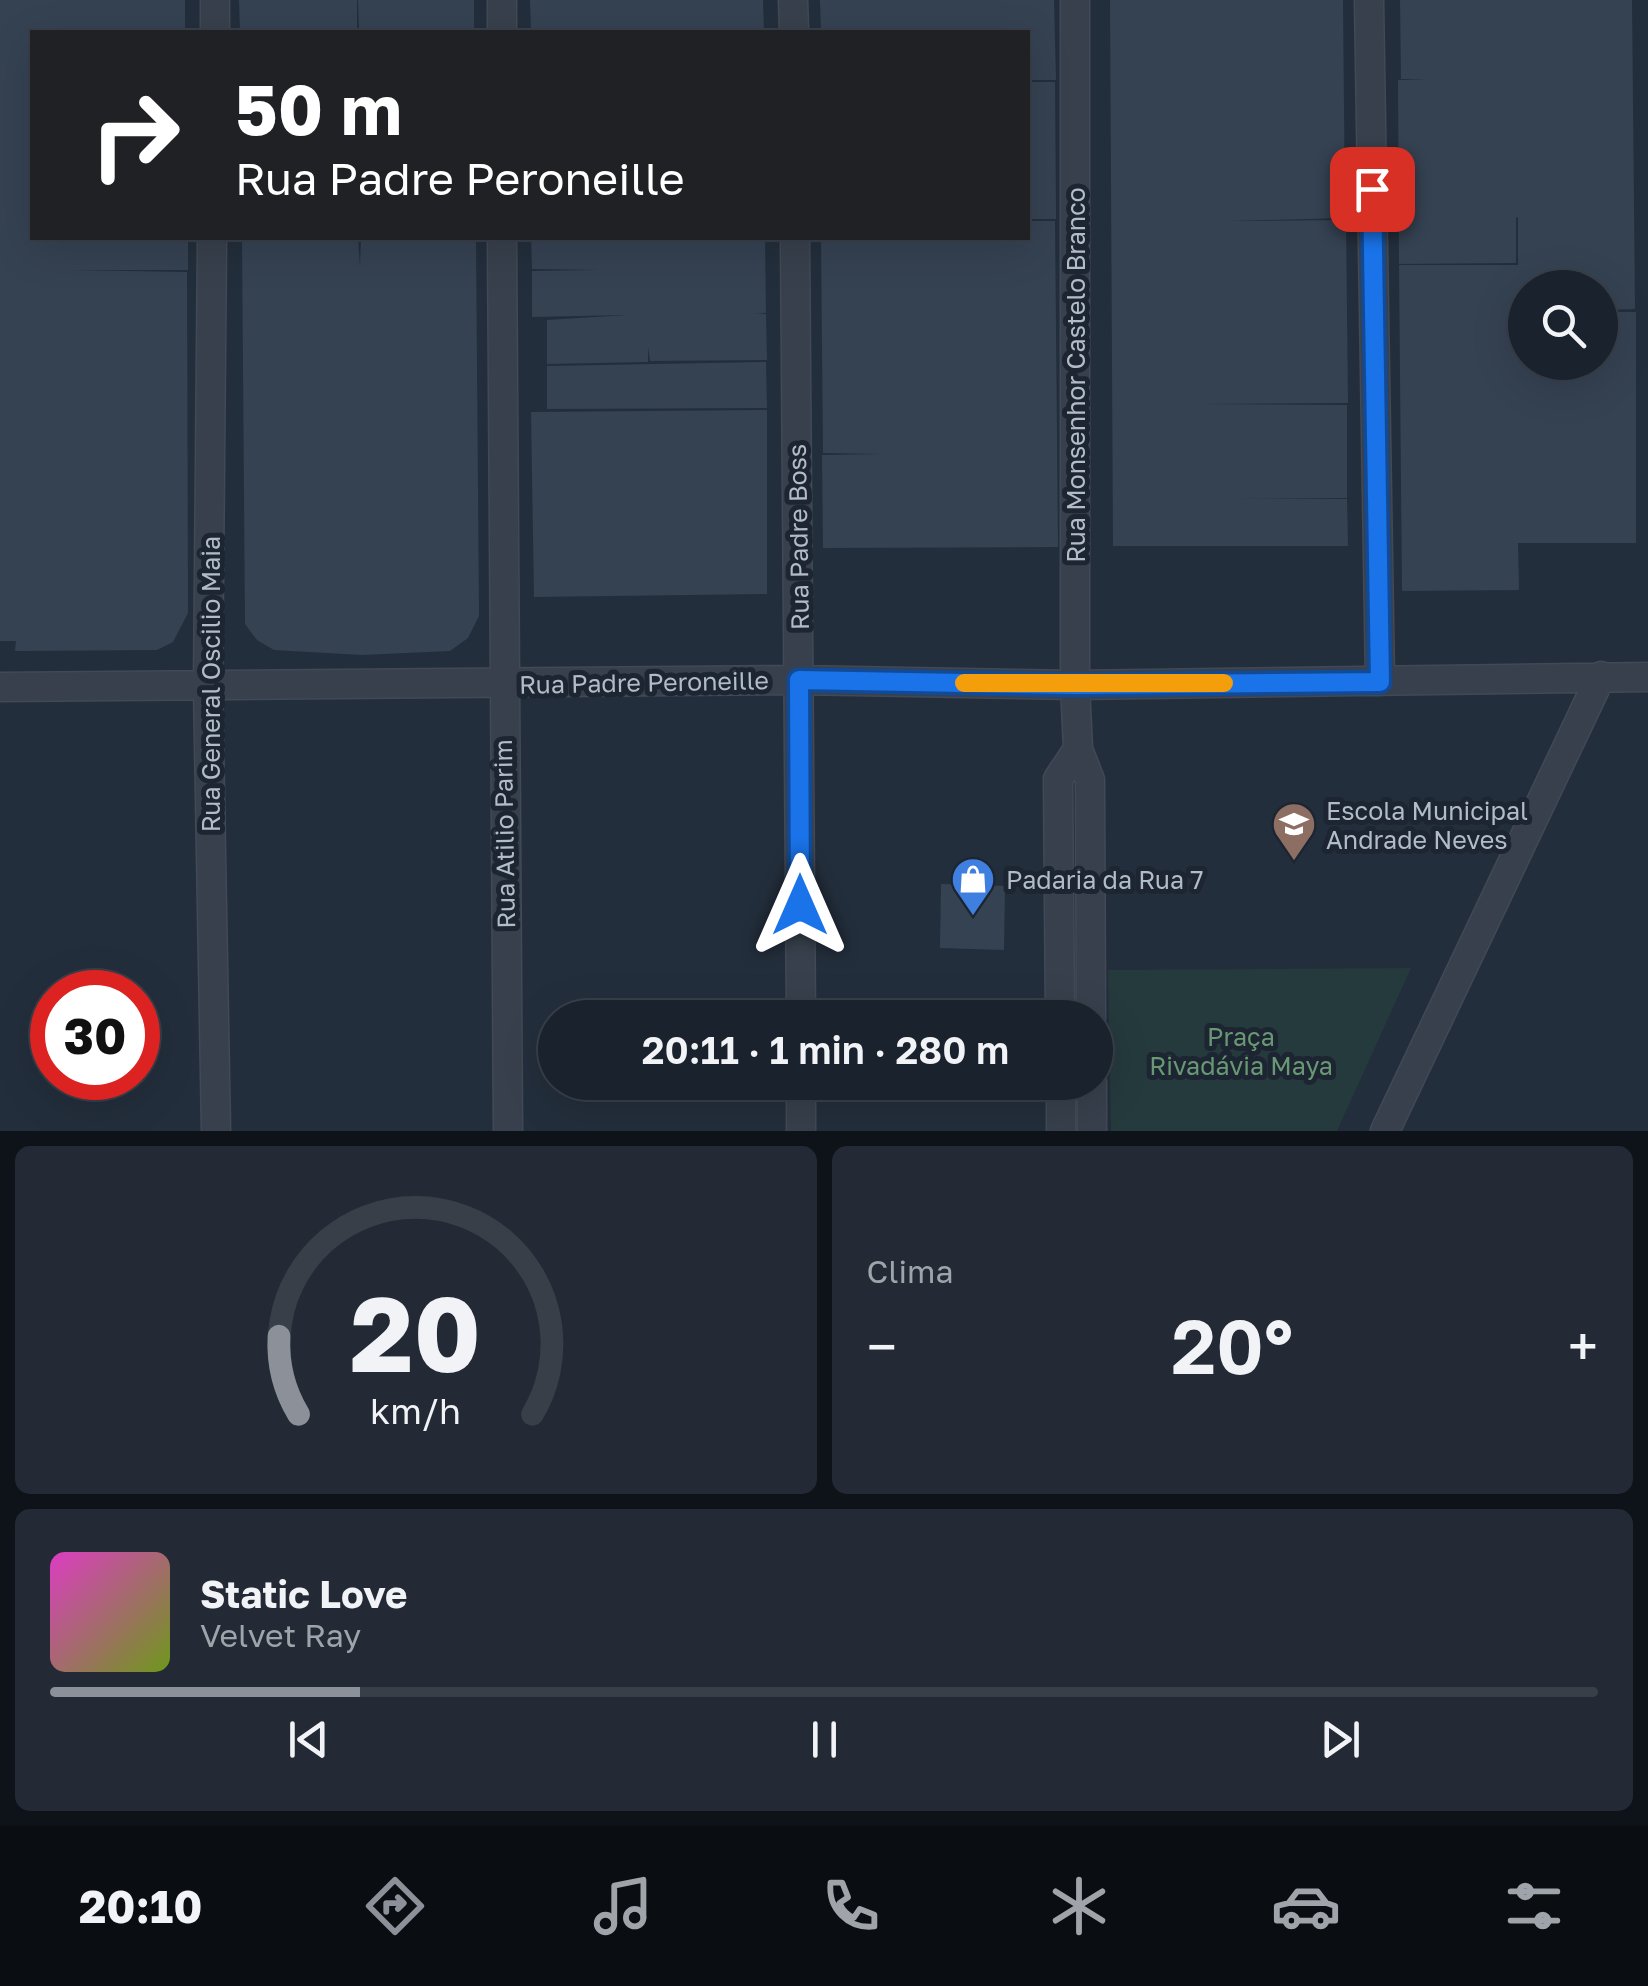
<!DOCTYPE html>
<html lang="pt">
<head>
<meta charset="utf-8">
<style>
  :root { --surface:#1a222d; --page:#232a35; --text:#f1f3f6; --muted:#9fa4aa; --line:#383f49; --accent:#8c9099 }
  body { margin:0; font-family:"Golos Text",sans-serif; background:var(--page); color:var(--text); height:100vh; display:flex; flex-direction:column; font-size:38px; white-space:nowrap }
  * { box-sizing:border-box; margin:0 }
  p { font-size:32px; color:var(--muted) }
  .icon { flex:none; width:55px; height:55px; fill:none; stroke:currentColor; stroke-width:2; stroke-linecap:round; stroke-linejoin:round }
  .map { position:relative; height:1131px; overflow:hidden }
  .sheet { display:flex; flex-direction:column; gap:15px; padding:15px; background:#0e1319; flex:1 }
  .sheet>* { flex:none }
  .guide { position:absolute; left:30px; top:30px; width:1000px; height:210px; border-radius:0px; box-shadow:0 10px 40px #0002,0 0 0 2px var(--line); background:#202124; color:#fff; overflow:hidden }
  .tools { position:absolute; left:1508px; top:270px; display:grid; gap:20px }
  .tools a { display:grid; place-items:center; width:110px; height:110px; border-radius:50%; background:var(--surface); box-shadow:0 10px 40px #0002,0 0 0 2px var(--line); font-size:50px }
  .speed { position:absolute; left:30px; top:970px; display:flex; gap:20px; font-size:50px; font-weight:700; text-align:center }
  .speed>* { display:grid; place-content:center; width:130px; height:130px; border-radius:50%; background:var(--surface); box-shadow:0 10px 40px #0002,0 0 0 2px var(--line); line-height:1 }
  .speed .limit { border:15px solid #d22; background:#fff; color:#111 }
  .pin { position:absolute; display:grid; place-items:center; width:85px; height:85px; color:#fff; margin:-42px; border-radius:20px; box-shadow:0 5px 15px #0006 }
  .me { position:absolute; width:110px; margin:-55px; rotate:0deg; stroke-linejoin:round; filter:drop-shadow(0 0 8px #0008) }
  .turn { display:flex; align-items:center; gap:35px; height:210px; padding:0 40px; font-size:45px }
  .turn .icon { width:130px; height:130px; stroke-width:2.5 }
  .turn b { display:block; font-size:70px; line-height:85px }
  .big { font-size:75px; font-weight:600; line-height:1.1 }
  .sheet .card { flex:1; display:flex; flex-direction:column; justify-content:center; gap:15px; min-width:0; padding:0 35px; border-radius:15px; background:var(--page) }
  .sheet .dial { align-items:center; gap:0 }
  .dial svg { height:260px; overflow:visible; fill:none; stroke:var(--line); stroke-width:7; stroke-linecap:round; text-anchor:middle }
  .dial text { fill:var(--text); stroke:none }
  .song { display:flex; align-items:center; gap:30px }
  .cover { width:120px; height:120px; border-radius:15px; background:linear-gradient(135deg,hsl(310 70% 55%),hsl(80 70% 35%)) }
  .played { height:10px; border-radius:5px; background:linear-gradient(90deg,var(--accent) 20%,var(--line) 20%) }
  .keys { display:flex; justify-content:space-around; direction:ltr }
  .heat { display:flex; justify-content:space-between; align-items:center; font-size:55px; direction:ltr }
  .sheet .tiles { flex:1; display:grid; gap:15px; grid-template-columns:1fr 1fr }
  .card:last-child { grid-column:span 2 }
  .trip { position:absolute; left:538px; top:1000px; width:575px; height:100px; border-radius:50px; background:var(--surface); box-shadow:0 10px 40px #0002,0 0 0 2px var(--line); font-weight:600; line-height:100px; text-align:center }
  .tab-bar { display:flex; height:160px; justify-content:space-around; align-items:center; background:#0a0e12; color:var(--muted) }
  .tab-bar .icon { width:70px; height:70px }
  .tab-bar .active { color:var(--accent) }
  .tab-bar b { font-size:45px; color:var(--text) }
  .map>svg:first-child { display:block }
  .green { fill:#253a3d }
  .building { fill:#354252 }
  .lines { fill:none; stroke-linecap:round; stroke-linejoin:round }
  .minor-casing { stroke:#404955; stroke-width:31 }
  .minor { stroke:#37404c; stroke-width:28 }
  .route-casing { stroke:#114b97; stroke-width:25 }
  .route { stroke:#1a73e8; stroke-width:18 }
  .slow { stroke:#f59e0b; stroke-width:18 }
  .labels { text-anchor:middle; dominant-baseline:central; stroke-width:10; stroke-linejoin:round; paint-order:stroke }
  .street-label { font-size:25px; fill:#b2bbc8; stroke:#1c2531 }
  .poi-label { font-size:25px; fill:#b2bbc8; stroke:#1c2531; text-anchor:start }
  .park-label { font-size:25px; fill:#699974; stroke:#1c2531 }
</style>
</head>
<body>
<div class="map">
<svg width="1648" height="1131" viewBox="0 0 1648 1131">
  <rect width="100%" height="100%" fill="#232e3c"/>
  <path class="green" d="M1411,968L1337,1131H1111L1108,970Z"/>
  <path class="building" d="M0,0H185V32H32V238H188V270H70L187,272L188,613L173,642L157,650L15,651L16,641H0Z
    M239,0H357V32H240Z
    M358,0H474V32H359Z
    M530,0H763L764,32H531Z
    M820,0H1054L1056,80H1028V32H821Z
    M1110,0H1343L1345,218L1228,221L1346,220L1348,403L1201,404L1347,405V498L1230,499H1347L1348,546H1113Z
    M1400,0H1632L1635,309L1600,310V288H1525V310H1517V358L1518,313H1525V362H1600V312H1636V543H1518L1519,590L1402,591L1399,265H1518V218L1516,217V263L1399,264L1398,80H1427L1401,79Z
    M1028,82H1055L1056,219H1028Z
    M1028,221H1055L1058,547L823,548L822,455L883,454L823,453L821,238H1028Z
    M242,238H358L360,267L361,238H476L479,616L468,638L450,651L362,655L274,650L257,640L245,624Z
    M531,238H765L766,313L754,314H766L767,360L650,361L648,347V362L547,364V320L627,315L532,317V271L598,270L532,269Z
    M766,362L767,408L547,409V366Z
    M767,410V594L534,597L531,412Z
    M941,884L1005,886L1004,950L940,948Z"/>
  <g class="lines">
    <g class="minor-casing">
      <path id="minor" d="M502,0V32
        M793,0L794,32
        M1075,0V685L1078,749L1090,780L1091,1018
        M1369,0L1380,681
        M215,32V0
        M212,238L208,687L216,1131
        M502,238L508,1131
        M795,238L801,1018
        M0,687L799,680L1075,685L1648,677
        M1060,1018L1058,779L1078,749
        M801,1082V1131
        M1061,1082V1131
        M1092,1082V1131
        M1385,1131L1601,676"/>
    </g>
    <use href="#minor" class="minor"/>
  </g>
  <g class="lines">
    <g class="route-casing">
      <path id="route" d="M800,905L799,680L1075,685L1380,682L1372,189"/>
    </g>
    <use href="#route" class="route"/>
    <path class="slow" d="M964,683H1224"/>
  </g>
  <defs>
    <g id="school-pin" transform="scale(2.25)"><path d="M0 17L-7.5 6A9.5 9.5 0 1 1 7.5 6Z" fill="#8d6e63" stroke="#1c2531"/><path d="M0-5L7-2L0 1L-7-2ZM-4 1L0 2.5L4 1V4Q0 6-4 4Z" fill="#fff"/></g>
    <g id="shop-pin" transform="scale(2.25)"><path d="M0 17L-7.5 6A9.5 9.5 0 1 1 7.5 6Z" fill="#3f7fe0" stroke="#1c2531"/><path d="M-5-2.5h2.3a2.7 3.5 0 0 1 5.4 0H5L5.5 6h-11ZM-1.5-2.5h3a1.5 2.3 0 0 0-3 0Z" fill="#fff"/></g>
  </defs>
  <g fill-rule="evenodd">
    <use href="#school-pin" x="1294" y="824"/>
    <use href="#shop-pin" x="973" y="879"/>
  </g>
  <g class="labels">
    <g class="street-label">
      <text transform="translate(1075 375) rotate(-90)">Rua Monsenhor Castelo Branco</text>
      <text transform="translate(798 537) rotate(-91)">Rua Padre Boss</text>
      <text transform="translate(644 682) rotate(-1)">Rua Padre Peroneille</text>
      <text transform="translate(210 684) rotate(-90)">Rua General Oscilio Maia</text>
      <text transform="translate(504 834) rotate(-91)">Rua Atilio Parim</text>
    </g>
    <g class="poi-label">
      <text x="1326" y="810">Escola Municipal<tspan x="1326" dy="29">Andrade Neves</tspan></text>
      <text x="1006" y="879">Padaria da Rua 7</text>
    </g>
    <g class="park-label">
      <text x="1241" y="1036">Praça<tspan x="1241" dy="29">Rivadávia Maya</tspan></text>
    </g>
  </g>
</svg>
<div class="tools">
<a><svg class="icon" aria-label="search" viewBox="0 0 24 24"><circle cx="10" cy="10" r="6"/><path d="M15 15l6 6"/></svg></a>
</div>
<div class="speed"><div class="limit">30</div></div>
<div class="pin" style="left:1372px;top:189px;background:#d93025"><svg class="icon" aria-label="arrive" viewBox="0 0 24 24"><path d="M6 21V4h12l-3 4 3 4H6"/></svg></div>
<svg class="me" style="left:800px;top:905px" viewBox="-20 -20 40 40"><path d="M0-17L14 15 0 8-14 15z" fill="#1a73e8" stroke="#fff" stroke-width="4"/></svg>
<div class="trip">20:11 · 1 min · 280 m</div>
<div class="guide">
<div class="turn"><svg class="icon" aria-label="right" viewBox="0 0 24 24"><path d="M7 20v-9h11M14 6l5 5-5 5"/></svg><div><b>50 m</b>Rua Padre Peroneille</div></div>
</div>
</div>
<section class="sheet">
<div class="tiles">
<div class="card dial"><svg viewBox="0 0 100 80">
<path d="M14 69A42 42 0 1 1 86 69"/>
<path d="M14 69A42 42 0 0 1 8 45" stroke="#8c9099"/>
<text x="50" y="56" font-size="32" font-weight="700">20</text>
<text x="50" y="72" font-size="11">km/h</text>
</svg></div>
<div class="card"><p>Clima</p>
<div class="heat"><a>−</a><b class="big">20°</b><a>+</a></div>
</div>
<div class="card">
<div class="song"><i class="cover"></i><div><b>Static Love</b><p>Velvet Ray</p></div></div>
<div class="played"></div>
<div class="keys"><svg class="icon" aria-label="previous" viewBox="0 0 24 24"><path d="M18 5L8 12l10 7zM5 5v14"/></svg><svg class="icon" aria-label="pause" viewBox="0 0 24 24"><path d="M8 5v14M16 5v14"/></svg><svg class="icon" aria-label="next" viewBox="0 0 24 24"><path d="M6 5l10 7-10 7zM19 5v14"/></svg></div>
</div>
</div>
</section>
<nav class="tab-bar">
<b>20:10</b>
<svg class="icon active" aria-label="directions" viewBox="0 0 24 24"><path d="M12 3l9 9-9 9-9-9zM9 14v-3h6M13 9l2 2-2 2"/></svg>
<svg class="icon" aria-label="music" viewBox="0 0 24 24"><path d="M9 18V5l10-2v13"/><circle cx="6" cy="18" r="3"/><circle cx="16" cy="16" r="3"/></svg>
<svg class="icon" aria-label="phone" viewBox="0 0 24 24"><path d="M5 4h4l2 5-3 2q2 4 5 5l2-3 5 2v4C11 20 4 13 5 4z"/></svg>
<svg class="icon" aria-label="climate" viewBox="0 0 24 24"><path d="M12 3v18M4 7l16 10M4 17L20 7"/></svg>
<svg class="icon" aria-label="car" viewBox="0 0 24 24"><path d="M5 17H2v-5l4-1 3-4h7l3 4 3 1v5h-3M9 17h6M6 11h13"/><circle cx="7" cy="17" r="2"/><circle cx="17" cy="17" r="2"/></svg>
<svg class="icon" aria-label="filters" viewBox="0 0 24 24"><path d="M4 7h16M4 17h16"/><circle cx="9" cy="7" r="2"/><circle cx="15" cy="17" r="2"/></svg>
</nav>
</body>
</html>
